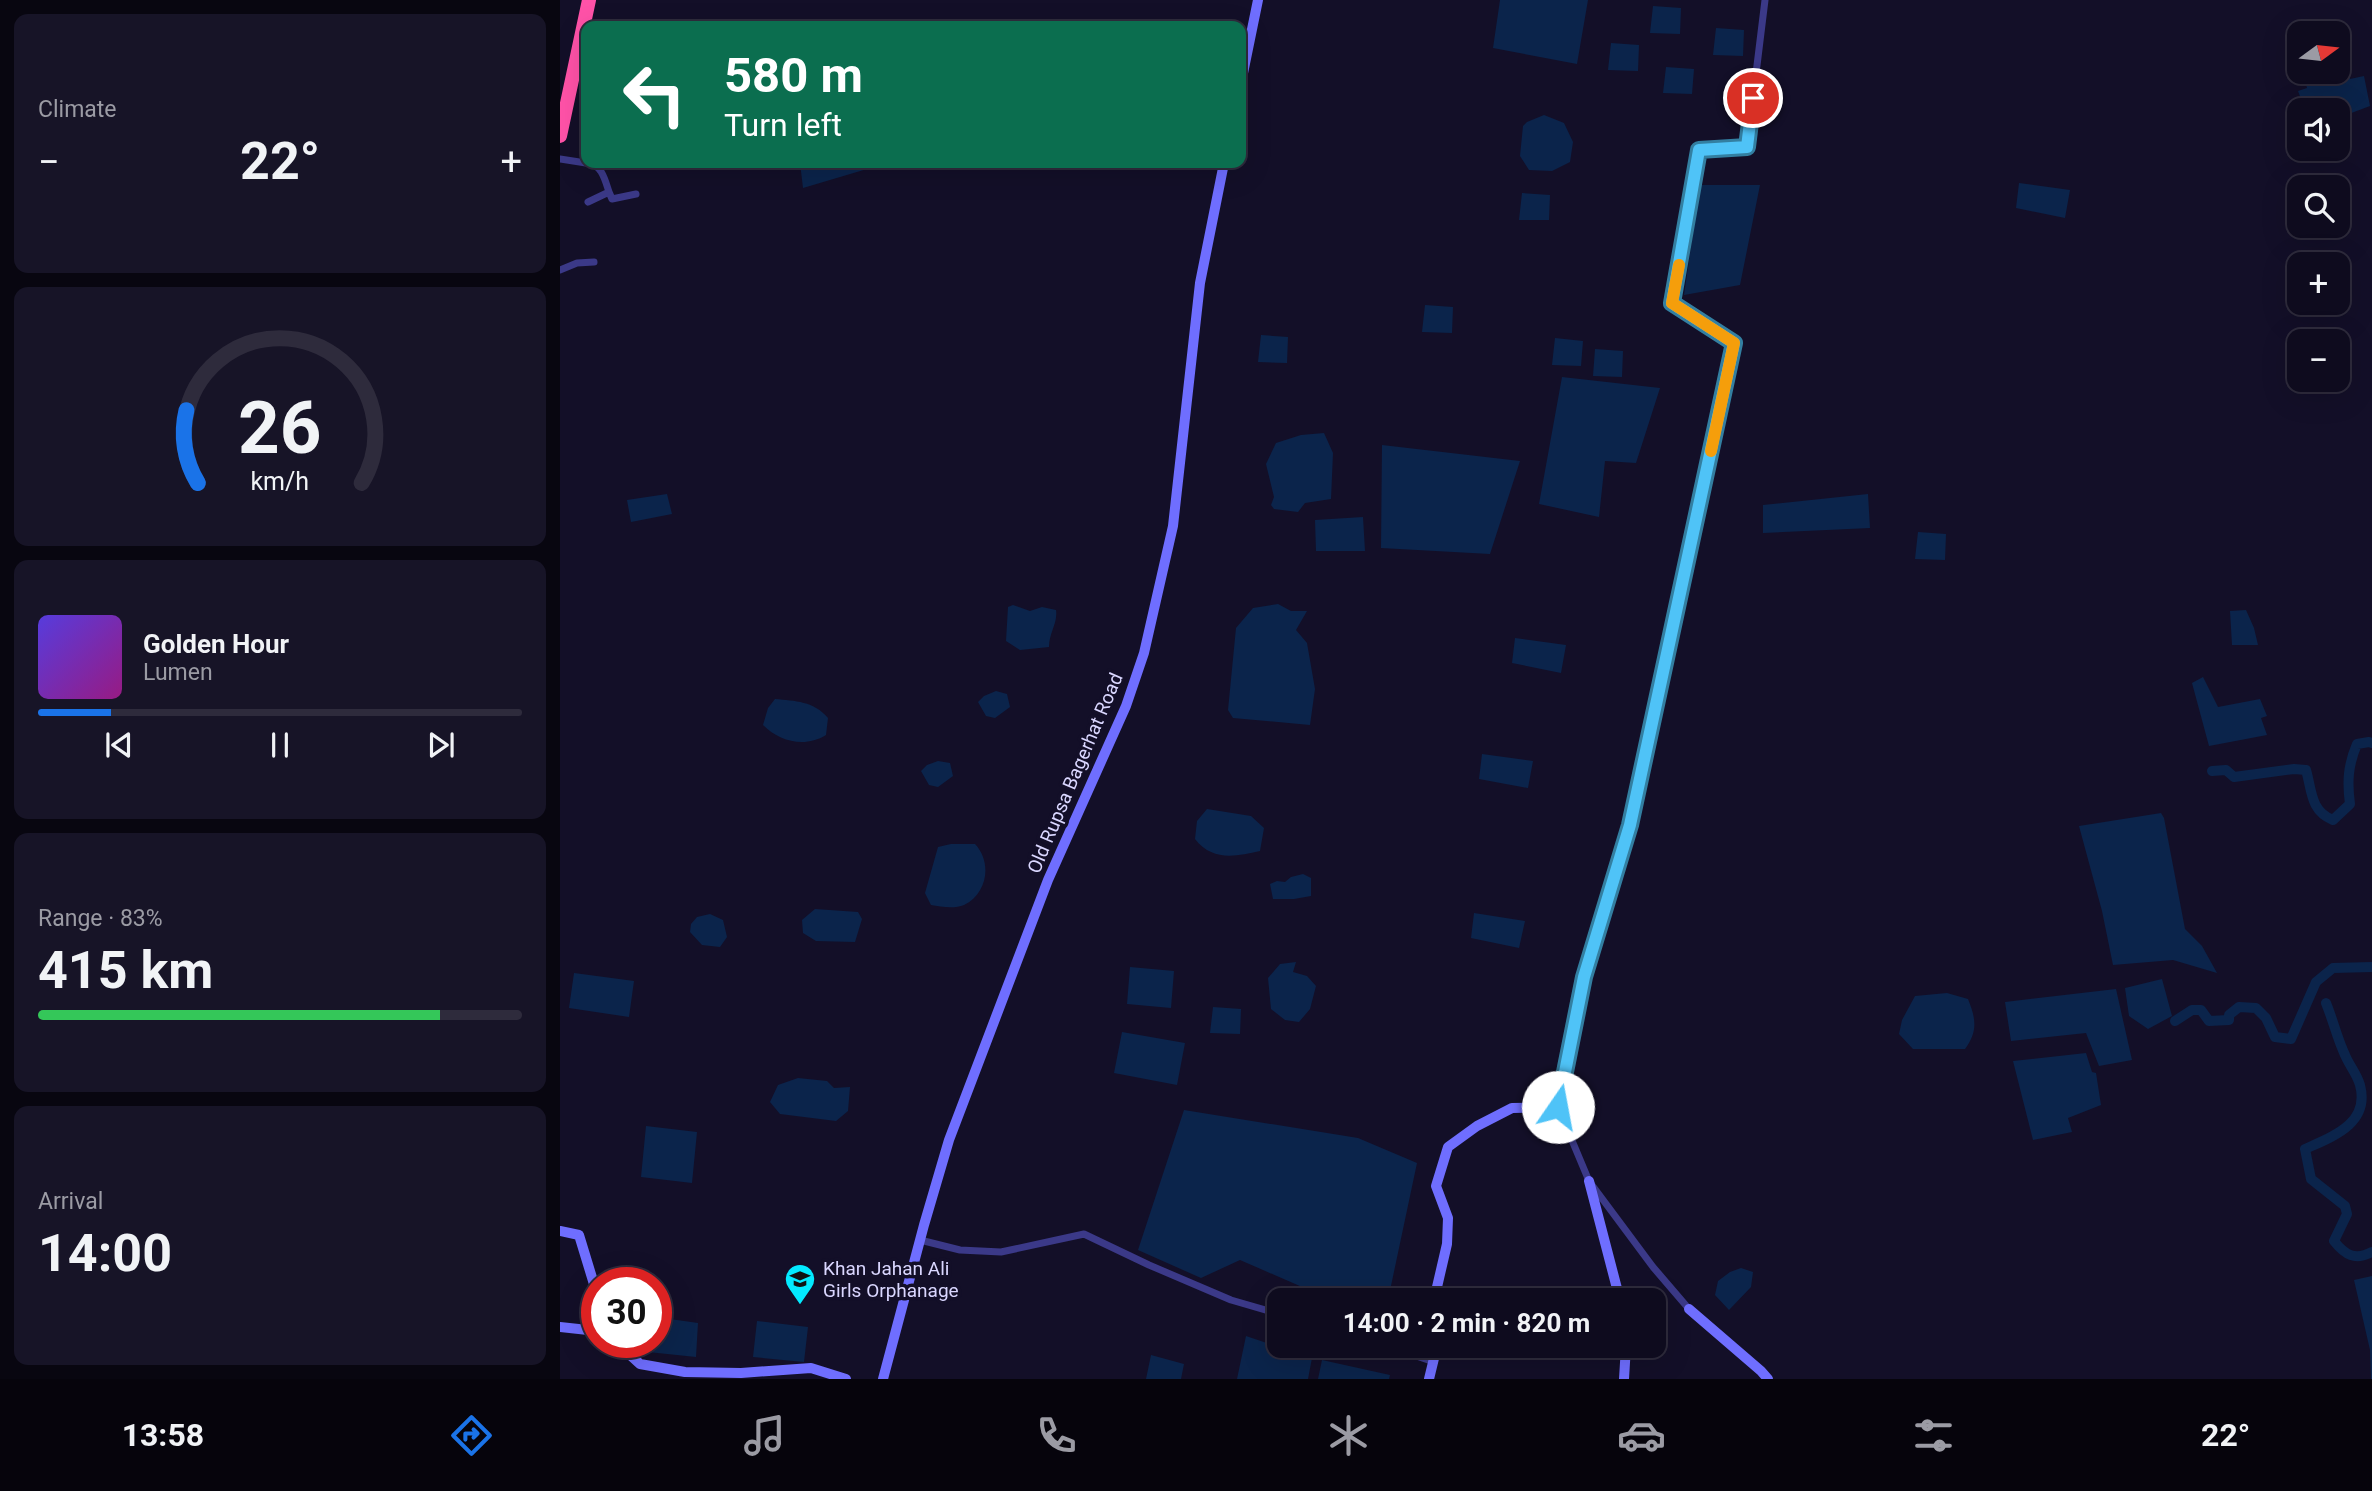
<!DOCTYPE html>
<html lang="en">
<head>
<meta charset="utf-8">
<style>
  :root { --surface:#0e0b1e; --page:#171427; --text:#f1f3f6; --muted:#9b9ba4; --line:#2e2b3c; --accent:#1a73e8 }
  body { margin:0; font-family:Roboto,sans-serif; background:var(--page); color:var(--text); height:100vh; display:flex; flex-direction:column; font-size:26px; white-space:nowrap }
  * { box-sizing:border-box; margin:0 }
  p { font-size:23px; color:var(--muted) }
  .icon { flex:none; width:38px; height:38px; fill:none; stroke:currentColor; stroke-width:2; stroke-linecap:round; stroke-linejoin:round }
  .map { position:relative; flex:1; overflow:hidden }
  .sheet { display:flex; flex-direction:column; gap:14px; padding:14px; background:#080610; width:560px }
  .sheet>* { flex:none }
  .guide { position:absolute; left:21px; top:21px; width:665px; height:147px; border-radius:14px; box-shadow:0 7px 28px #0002,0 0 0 2px var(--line); background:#0b6e4f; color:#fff; overflow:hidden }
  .needle { width:46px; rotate:75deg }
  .tools { position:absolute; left:1727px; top:21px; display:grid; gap:14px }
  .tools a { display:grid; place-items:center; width:63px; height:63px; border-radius:14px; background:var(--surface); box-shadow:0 7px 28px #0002,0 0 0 2px var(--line); font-size:35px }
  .speed { position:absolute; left:21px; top:1267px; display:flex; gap:14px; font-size:35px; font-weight:700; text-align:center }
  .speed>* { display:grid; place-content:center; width:91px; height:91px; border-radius:50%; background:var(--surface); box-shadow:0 7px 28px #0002,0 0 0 2px var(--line); line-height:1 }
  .speed .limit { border:10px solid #d22; background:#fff; color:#111 }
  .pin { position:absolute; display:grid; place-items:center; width:60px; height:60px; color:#fff; margin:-30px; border:4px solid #fff; border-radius:50%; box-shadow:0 2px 7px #0007 }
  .me { position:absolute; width:77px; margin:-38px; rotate:12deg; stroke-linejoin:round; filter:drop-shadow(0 0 5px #0008) }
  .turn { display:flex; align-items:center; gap:24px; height:147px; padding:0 28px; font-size:32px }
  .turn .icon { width:91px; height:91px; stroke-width:2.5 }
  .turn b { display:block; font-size:49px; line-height:60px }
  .big { font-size:52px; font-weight:700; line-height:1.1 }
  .sheet .tile { flex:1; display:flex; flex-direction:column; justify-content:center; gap:10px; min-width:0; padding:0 24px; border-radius:14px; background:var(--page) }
  .sheet .dial { align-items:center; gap:0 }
  .dial svg { height:182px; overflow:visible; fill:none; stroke:var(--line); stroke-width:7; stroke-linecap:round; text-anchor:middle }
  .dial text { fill:var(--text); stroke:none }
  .song { display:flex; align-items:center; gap:21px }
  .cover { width:84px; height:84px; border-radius:10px; background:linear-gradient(135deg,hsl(250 70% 55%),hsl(310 70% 35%)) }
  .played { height:7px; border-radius:4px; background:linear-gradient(90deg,var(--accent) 15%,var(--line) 15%) }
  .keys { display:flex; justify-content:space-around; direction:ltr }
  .heat { display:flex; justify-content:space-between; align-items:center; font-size:38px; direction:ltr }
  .charge { height:10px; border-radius:5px; background:linear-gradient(90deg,#34c759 83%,var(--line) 0) }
  .trip { position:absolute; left:707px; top:1288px; width:399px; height:70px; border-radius:14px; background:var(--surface); box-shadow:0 7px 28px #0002,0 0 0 2px var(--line); font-weight:700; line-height:70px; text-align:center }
  .tab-bar { display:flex; height:112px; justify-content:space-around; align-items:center; background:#06040c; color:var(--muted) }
  .tab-bar .icon { width:49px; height:49px }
  .tab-bar .active { color:var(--accent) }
  .tab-bar b { font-size:32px; color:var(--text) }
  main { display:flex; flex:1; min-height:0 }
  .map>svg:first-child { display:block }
  .water { fill:#0b244b }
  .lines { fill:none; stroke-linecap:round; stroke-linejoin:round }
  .canal { stroke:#0b244b; stroke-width:10 }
  .street { stroke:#3b3988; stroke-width:7 }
  .secondary { stroke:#6f6eff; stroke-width:10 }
  .highway { stroke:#ff52a8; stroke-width:14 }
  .route-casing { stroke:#337fa1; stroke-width:18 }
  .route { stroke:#4fc3f7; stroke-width:12 }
  .slow { stroke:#f59e0b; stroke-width:12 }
  .labels { text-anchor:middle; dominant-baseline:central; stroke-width:7; stroke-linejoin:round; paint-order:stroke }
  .street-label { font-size:19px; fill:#dad7ff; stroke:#130f28 }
  .poi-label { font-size:19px; fill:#dad7ff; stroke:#130f28; text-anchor:start }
</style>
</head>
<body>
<main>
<section class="sheet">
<div class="tile"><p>Climate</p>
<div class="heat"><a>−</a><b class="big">22°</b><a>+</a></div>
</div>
<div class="tile dial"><svg viewBox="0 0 100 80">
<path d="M14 69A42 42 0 1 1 86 69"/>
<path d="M14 69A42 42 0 0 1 9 37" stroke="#1a73e8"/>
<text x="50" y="56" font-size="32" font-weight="700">26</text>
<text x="50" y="72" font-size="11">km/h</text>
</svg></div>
<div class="tile">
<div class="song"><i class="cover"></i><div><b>Golden Hour</b><p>Lumen</p></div></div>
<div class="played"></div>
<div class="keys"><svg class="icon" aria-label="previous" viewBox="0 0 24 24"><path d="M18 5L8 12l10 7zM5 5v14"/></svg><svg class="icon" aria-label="pause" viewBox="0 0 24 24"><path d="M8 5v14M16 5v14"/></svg><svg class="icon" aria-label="next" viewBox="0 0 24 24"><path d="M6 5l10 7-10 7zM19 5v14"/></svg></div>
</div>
<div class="tile"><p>Range · 83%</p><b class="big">415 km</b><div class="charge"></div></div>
<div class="tile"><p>Arrival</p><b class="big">14:00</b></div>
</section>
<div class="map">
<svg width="1812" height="1379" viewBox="0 0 1812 1379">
  <rect width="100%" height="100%" fill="#130f28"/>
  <path class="water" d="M940,0H1028L1017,64L933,48Z
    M1093,6L1121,8L1120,34L1090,33Z
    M1156,28L1184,30L1183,56L1153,55Z
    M1051,43L1079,45L1078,71L1048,70Z
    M1784,54L1790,79L1804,76L1810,106L1778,118V110H1745L1738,91L1747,88L1743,72H1778V55Z
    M1106,67L1134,69L1132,94L1103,93Z
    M984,115L1004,123L1013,142L1010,162L992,171L969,170L960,156L963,126L967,122Z
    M240,163H316L307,169L243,188Z
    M1459,183L1510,190L1505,218L1456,208Z
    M1140,185H1200L1180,285L1124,295Z
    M962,193L990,195L989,220H959Z
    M865,305L893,307L892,333L862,332Z
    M701,335L728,337L727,363L698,362Z
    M995,338L1023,341L1021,366L992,365Z
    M1035,349L1063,351L1062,377L1033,376Z
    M1002,377L1100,388L1076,463L1045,461L1039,517L979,504Z
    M764,433L773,453L771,499L745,503L738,512L714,509L711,505L714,497L706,464L716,443L741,435Z
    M822,445L960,461L930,554L821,548Z
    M107,494L112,514L71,522L67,500Z
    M1308,494L1310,528L1203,533V505Z
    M803,517L805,551H756L755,520Z
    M1358,532L1386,534L1385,560L1355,559Z
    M718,604L731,611H747L736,630L747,643L755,689L750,725L673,718L668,710L676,628L693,608Z
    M453,605L470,611L482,607L496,610C498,623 489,633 489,647L460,650L446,641L448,607Z
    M1686,610L1694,628L1698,645H1672L1670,611Z
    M955,638L1006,645L1001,673L952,663Z
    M1643,677L1658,707L1700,699L1707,716L1701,718L1707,735L1649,746L1632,683Z
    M436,691L447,694L450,707L435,718L426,716L418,702L424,696Z
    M215,699C235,701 254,701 268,718L266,735C245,748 220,742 203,725L208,708Z
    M922,754L973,761L968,788L919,779Z
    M378,761L390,763L393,776L378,787L369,785L361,771L367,765Z
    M647,809L691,816L704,828L700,851C676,856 653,862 635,839L637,821Z
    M1601,813L1604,818L1625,929L1642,946L1657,973L1613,960L1553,965L1542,911L1519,826Z
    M391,844H415C432,862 428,893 404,905C395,909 381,907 371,905L365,893L378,847Z
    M743,874L751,878V896L734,899H713L710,884L717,881L725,882L731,877Z
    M255,909L298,912L302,919L295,942L256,941L243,933L242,920Z
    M914,913L965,921L959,948L911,938Z
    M150,914L163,920L167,937L160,947L142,945L130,932L131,924L137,917Z
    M736,962L733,972L747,976L756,986L750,1009L739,1022L725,1020L711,1009L708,978L720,964Z
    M570,967L614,971L611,1008L567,1004Z
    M14,973L74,981L69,1017L9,1008Z
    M1602,979L1612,1016L1588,1029L1569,1016L1565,988Z
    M1556,989L1572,1060L1539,1066L1526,1033L1451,1041L1445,1002Z
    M1387,993L1408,999C1416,1019 1418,1031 1405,1049H1353L1339,1034L1342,1020L1355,996Z
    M653,1007L681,1009L680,1034L650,1033Z
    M562,1032L625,1043L617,1085L554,1073Z
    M1526,1053L1532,1072L1536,1073L1541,1105L1508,1118L1512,1132L1473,1140L1453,1061Z
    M238,1078L267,1081L274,1088L290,1087L288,1111L276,1121L220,1114L210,1102L218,1085Z
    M624,1110L798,1138L857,1163L828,1300H772L680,1260L641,1278L578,1250Z
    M86,1126L137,1132L132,1183L81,1177Z
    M1181,1268L1193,1272L1191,1287L1169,1310L1155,1295L1158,1281L1170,1272Z
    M1812,1276V1379H1811L1810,1350L1794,1280Z
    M96,1317L138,1323L136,1357L88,1352L90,1342H96Z
    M197,1321L248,1327L244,1362L193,1357Z
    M686,1336L752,1358L748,1379H677Z
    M591,1355L624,1364L621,1379H586Z
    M762,1360L830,1375L829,1379H758Z"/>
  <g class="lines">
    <path class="canal" d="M1652,771L1666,770L1674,777L1734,769L1746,770C1752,790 1750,811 1773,820L1790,804C1787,782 1788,765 1797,744L1809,742L1812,743
      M1766,1003C1773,1020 1777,1038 1785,1055C1789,1065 1797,1074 1800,1085C1810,1123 1774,1136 1745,1149L1751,1179L1785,1206L1787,1214L1774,1241C1785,1255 1795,1261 1812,1252
      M1615,1021L1632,1010H1641L1649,1021L1669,1020V1015L1679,1007L1696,1008L1706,1018L1715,1037L1731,1039L1756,982L1773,968L1812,967"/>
    <path class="street" d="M0,159L26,163
      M28,163C42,165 45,180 49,192L28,202
      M49,192L52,199L76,194
      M0,270L17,263L34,262
      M360,1240L400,1250L441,1252L524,1234L589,1265L671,1300L719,1314
      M1129,1309L1093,1267L1029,1181L998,1107L1024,977L1070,825L1174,343L1112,303L1139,150L1187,147L1205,0
      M827,1346L874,1362"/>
    <path class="secondary" d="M681,83L698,0
      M1029,1181L1060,1300
      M0,1231L19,1235L37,1294
      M874,1300L887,1244L888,1218L876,1186L888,1147L917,1126L952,1108L998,1107
      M1129,1309L1201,1371L1208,1379
      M0,1327L37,1331
      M56,1342L80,1364L125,1372L181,1373L251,1368L286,1379
      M323,1379L364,1225L389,1140L488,880L566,706L584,653L613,526L640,283L664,163
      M869,1379L877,1346
      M1064,1379L1066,1346"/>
    <path class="highway" d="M0,136L29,0"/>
  </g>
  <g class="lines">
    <g class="route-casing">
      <path id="route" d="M998,1107L1024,977L1070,825L1174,343L1112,303L1139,150L1187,147L1193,98"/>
    </g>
    <use href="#route" class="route"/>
    <path class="slow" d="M1119,265L1112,303L1174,343L1151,451"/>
  </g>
  <defs>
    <g id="school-pin" transform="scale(1.575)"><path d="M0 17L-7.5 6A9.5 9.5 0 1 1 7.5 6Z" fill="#03eaff" stroke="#130f28"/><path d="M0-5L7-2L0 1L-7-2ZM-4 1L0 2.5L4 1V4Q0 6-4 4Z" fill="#111"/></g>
  </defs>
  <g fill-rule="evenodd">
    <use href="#school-pin" x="240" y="1279"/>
  </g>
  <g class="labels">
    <g class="street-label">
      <text transform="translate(515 773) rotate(-67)">Old Rupsa Bagerhat Road</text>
    </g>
    <g class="poi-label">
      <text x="263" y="1268">Khan Jahan Ali<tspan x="263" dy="22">Girls Orphanage</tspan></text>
    </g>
  </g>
</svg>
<div class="tools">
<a><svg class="needle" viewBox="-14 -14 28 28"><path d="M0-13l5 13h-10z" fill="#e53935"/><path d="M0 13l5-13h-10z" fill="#9b9ba4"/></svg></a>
<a><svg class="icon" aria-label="sound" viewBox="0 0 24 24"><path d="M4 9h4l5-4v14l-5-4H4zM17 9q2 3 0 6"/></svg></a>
<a><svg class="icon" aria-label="search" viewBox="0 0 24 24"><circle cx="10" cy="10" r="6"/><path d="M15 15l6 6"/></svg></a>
<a>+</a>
<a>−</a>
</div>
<div class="speed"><div class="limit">30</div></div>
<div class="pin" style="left:1193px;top:98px;background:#d93025"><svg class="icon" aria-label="arrive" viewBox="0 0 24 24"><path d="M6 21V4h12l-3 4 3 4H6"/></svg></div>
<svg class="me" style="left:998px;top:1107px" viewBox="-20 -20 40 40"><circle r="19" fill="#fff"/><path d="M0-13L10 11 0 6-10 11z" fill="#4fc3f7"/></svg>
<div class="trip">14:00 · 2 min · 820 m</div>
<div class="guide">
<div class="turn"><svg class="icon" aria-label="left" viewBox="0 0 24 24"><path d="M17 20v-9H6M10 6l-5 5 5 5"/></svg><div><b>580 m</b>Turn left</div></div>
</div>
</div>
</main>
<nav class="tab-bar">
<b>13:58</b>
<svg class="icon active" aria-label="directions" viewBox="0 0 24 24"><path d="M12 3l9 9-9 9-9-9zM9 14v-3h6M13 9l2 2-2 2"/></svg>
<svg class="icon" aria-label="music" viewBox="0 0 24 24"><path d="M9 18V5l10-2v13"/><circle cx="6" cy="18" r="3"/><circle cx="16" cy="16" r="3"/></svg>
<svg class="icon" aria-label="phone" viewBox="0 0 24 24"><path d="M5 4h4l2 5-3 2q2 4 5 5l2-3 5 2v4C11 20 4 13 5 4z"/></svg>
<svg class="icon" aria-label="climate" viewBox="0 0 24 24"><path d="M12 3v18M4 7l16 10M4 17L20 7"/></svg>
<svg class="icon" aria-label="car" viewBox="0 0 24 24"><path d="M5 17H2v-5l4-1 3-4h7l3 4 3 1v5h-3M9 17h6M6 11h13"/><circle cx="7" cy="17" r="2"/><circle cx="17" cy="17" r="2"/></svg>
<svg class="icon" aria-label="filters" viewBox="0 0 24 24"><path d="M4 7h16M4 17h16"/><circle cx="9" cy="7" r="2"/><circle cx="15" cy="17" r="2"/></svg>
<b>22°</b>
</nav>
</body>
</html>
